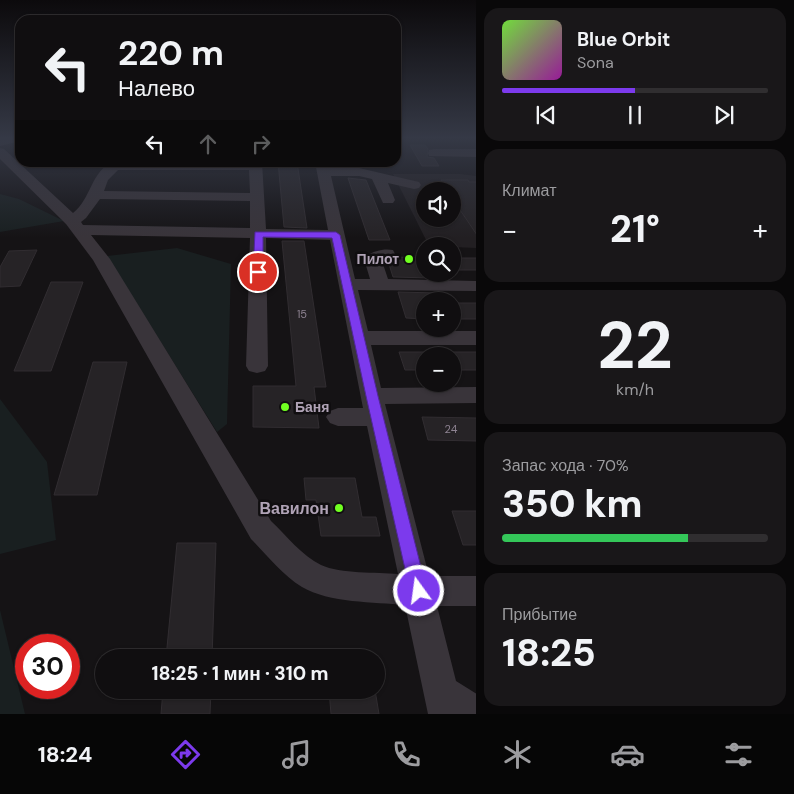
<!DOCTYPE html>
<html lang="ru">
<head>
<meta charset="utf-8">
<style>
  :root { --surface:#100e10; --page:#191719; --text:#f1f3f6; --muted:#9c9c9f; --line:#302e30; --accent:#7c3aed }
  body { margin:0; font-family:"DM Sans",sans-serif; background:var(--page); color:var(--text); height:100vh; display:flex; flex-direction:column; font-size:19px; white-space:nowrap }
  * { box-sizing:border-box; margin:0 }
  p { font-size:16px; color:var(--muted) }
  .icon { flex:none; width:28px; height:28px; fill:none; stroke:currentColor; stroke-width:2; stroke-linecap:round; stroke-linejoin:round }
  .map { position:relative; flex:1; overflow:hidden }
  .side { display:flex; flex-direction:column; gap:8px; padding:8px; background:#090809; width:318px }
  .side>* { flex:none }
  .banner { position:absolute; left:15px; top:15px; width:386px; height:152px; border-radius:15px; box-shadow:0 1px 4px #0004,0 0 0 1px var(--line); background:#100e10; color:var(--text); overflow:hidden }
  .tools { position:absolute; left:416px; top:182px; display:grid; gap:10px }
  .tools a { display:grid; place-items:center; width:45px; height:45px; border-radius:50%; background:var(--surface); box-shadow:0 1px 4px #0004,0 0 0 1px var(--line); font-size:25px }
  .speed { position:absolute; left:15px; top:634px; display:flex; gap:10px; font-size:25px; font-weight:700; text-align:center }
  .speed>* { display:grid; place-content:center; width:65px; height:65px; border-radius:50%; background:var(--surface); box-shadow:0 1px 4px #0004,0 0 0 1px var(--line); line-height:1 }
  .speed .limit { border:8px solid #d22; background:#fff; color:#111 }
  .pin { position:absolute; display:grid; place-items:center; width:42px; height:42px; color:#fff; margin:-21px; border:2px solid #fff; border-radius:50%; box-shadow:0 1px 5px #0007 }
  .me { position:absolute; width:55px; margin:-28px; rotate:346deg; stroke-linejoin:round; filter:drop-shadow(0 0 4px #0008) }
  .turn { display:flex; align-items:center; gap:18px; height:105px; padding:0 20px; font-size:22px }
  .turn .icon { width:65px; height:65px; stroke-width:2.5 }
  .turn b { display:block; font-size:35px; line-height:42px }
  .lanes { display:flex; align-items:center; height:48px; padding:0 20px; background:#0003; justify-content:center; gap:25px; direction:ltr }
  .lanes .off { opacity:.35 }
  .big { font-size:38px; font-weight:800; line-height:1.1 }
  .side .tile { flex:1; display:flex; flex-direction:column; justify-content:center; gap:8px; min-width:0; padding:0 18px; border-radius:15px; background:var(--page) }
  .side .dial { align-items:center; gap:0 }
  .dial b { font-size:65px; line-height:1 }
  .song { display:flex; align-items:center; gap:15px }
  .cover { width:60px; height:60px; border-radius:8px; background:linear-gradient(135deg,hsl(100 70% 55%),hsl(300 70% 35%)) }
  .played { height:5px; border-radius:2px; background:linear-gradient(90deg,var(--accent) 50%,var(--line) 50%) }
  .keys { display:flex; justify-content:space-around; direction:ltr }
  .heat { display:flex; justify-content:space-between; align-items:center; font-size:28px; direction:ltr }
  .charge { height:8px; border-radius:4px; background:linear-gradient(90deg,#34c759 70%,var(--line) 0) }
  .trip { position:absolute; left:95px; top:649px; width:290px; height:50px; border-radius:25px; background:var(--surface); box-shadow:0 1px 4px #0004,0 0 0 1px var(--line); font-weight:800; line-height:50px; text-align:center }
  .dock { display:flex; height:80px; justify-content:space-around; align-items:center; background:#060606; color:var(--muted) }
  .dock .icon { width:35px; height:35px }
  .dock .current { color:var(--accent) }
  .dock b { font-size:22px; color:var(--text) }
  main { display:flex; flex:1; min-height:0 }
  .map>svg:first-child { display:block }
  .built { fill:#221f22; fill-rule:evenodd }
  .green { fill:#191f20 }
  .building { fill:#262326; stroke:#312d31 }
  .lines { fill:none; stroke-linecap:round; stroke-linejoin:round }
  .minor { fill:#39343a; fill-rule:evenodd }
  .route { fill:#7c3aed; stroke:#51269a }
  .poi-dot { fill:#71ff21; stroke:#100e10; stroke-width:2 }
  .labels { text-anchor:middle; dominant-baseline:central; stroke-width:5; stroke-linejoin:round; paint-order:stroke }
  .number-label { font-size:11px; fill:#8e8392 }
  .poi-label { font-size:14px; font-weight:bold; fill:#b0a3b6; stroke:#100e10; text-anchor:end }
  .near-poi-label { font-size:16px; font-weight:bold; fill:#b0a3b6; stroke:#100e10; text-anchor:end }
</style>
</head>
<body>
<main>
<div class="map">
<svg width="477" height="714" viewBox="0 0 477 714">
  <rect width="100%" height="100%" fill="#151315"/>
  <path class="built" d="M393,174H460L476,176V248L429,246ZM425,191H452V219H425Z"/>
  <path class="green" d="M0,194L19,199L64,221L0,232Z
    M177,248L231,264L227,424L217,432L107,256Z
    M0,399L47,462L56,540L0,554Z
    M0,610L25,714H0Z"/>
  <path class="building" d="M410,145H425L428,149L427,157L434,158L439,166H422Z
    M278,162H297L307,228L284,227Z
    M348,178L366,180L390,240H369Z
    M441,180H468L469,182H477V235L452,198V191H448Z
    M282,241H304L326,387H314L319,428L253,427V386H296Z
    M37,250L20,286L0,287V267L9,251Z
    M396,257L425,258V274H429L431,278L393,277L388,261Z
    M452,258H477V270H452Z
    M51,282H83L51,371H14Z
    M398,292L437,293L440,301H425V319L406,318Z
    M453,303H477V319H461Z
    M399,352H425V370H405Z
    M452,352H477V370H452Z
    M93,362H127L97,495H54Z
    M422,417L477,418V441L428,440Z
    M304,478H355L362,517H376L380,536H321L316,500H306Z
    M452,511H477V545H463Z
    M177,543H216L212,658H166Z
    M163,690H211L210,714H161Z
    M329,690H375L379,714H331Z"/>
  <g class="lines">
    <path class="minor" d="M0,138H20V141L0,146Z
      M396,138H403L396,143Z
      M0,148L4,149L73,213C91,199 91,172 112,162H262L266,229L328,230L315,162H328L329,168H359L419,182L421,185L419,188L414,189L388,183L395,200L393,203H383L372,179L359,176H331L355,279H370L364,259C370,251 384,248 393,250L395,254L393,258L382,261L388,279L477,281V291L358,290L368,331H477V345H371L381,388L477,387V403L385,404L429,576H477V606H437L456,681L477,694V714H428L405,605C374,602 329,603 302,587C282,575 267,555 251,539L93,260L66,224L0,159ZM118,170H249L250,193L104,191L108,180ZM100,199L250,201V228L83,225L81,222L86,218ZM91,235L250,238L246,366L249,371L257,373L265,371L268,366L266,238L330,240L363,408H338L330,411L326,417L330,423L338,426H367L398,574C376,572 341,574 321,565C302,556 286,535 271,521L110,259Z
      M434,149H477V157L429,156L428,153L429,150Z"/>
  </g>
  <linearGradient id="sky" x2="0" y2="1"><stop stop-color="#0c0a0c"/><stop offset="0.58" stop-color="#353946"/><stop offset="1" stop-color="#353946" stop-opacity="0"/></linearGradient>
  <rect width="477" height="238" fill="url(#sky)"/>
  <path class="route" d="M255,232H336L340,235L378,396L427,591L424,596L419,599L413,596L410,591L366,396L332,238L263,237V272L258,275L253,272Z"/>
  <g class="poi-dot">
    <circle cx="409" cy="259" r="5"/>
    <circle cx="285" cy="407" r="5"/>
    <circle cx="339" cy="508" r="5"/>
  </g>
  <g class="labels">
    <g class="number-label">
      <text x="302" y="314">15</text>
      <text x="451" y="429">24</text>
    </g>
    <g class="poi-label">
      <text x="399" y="259">Пилот</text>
      <text x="295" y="407" text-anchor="start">Баня</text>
    </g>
    <g class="near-poi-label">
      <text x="329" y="508">Вавилон</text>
    </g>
  </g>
</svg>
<div class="tools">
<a><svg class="icon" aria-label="sound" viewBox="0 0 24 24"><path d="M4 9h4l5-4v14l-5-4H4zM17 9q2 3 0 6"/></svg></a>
<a><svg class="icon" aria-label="search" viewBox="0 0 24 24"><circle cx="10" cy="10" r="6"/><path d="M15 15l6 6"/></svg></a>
<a>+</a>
<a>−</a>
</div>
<div class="speed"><div class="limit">30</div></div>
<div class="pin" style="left:258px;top:272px;background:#d93025"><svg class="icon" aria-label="arrive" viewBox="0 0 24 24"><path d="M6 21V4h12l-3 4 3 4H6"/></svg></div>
<svg class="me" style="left:419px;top:591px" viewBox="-20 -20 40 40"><circle r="17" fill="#7c3aed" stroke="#fff" stroke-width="3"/><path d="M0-11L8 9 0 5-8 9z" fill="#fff"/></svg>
<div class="trip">18:25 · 1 мин · 310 m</div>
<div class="banner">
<div class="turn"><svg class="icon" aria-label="left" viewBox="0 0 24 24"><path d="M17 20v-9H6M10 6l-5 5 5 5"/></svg><div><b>220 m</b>Налево</div></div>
<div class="lanes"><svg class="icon" aria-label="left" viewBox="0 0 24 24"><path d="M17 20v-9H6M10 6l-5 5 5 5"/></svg><svg class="icon off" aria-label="ahead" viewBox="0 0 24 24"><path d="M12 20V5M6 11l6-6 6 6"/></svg><svg class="icon off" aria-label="right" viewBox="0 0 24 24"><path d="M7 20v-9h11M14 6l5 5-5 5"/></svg></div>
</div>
</div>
<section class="side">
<div class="tile">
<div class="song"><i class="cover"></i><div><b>Blue Orbit</b><p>Sona</p></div></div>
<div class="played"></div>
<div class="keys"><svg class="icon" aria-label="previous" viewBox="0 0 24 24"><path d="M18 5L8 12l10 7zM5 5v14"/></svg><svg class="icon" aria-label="pause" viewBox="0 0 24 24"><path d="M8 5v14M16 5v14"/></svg><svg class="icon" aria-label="next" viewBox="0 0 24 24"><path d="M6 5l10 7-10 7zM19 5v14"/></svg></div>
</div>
<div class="tile"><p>Климат</p>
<div class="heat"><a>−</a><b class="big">21°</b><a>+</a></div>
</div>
<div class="tile dial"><b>22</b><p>km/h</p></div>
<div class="tile"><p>Запас хода · 70%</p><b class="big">350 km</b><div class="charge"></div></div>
<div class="tile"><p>Прибытие</p><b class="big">18:25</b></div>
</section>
</main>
<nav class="dock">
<b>18:24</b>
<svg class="icon current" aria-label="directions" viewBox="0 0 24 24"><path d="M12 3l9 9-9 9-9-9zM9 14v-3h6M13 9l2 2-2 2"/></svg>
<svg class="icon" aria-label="music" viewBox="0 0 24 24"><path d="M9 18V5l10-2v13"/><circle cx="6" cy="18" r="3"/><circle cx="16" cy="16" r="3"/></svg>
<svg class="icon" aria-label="phone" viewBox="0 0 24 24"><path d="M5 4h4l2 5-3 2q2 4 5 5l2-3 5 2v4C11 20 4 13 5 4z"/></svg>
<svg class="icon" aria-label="climate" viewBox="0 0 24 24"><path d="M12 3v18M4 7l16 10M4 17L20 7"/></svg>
<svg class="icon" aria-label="car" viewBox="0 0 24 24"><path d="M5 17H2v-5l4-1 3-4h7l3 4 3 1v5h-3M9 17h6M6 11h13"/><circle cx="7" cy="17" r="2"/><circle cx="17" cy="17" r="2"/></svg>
<svg class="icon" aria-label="filters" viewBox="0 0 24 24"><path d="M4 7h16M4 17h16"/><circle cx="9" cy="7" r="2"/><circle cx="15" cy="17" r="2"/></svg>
</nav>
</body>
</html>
